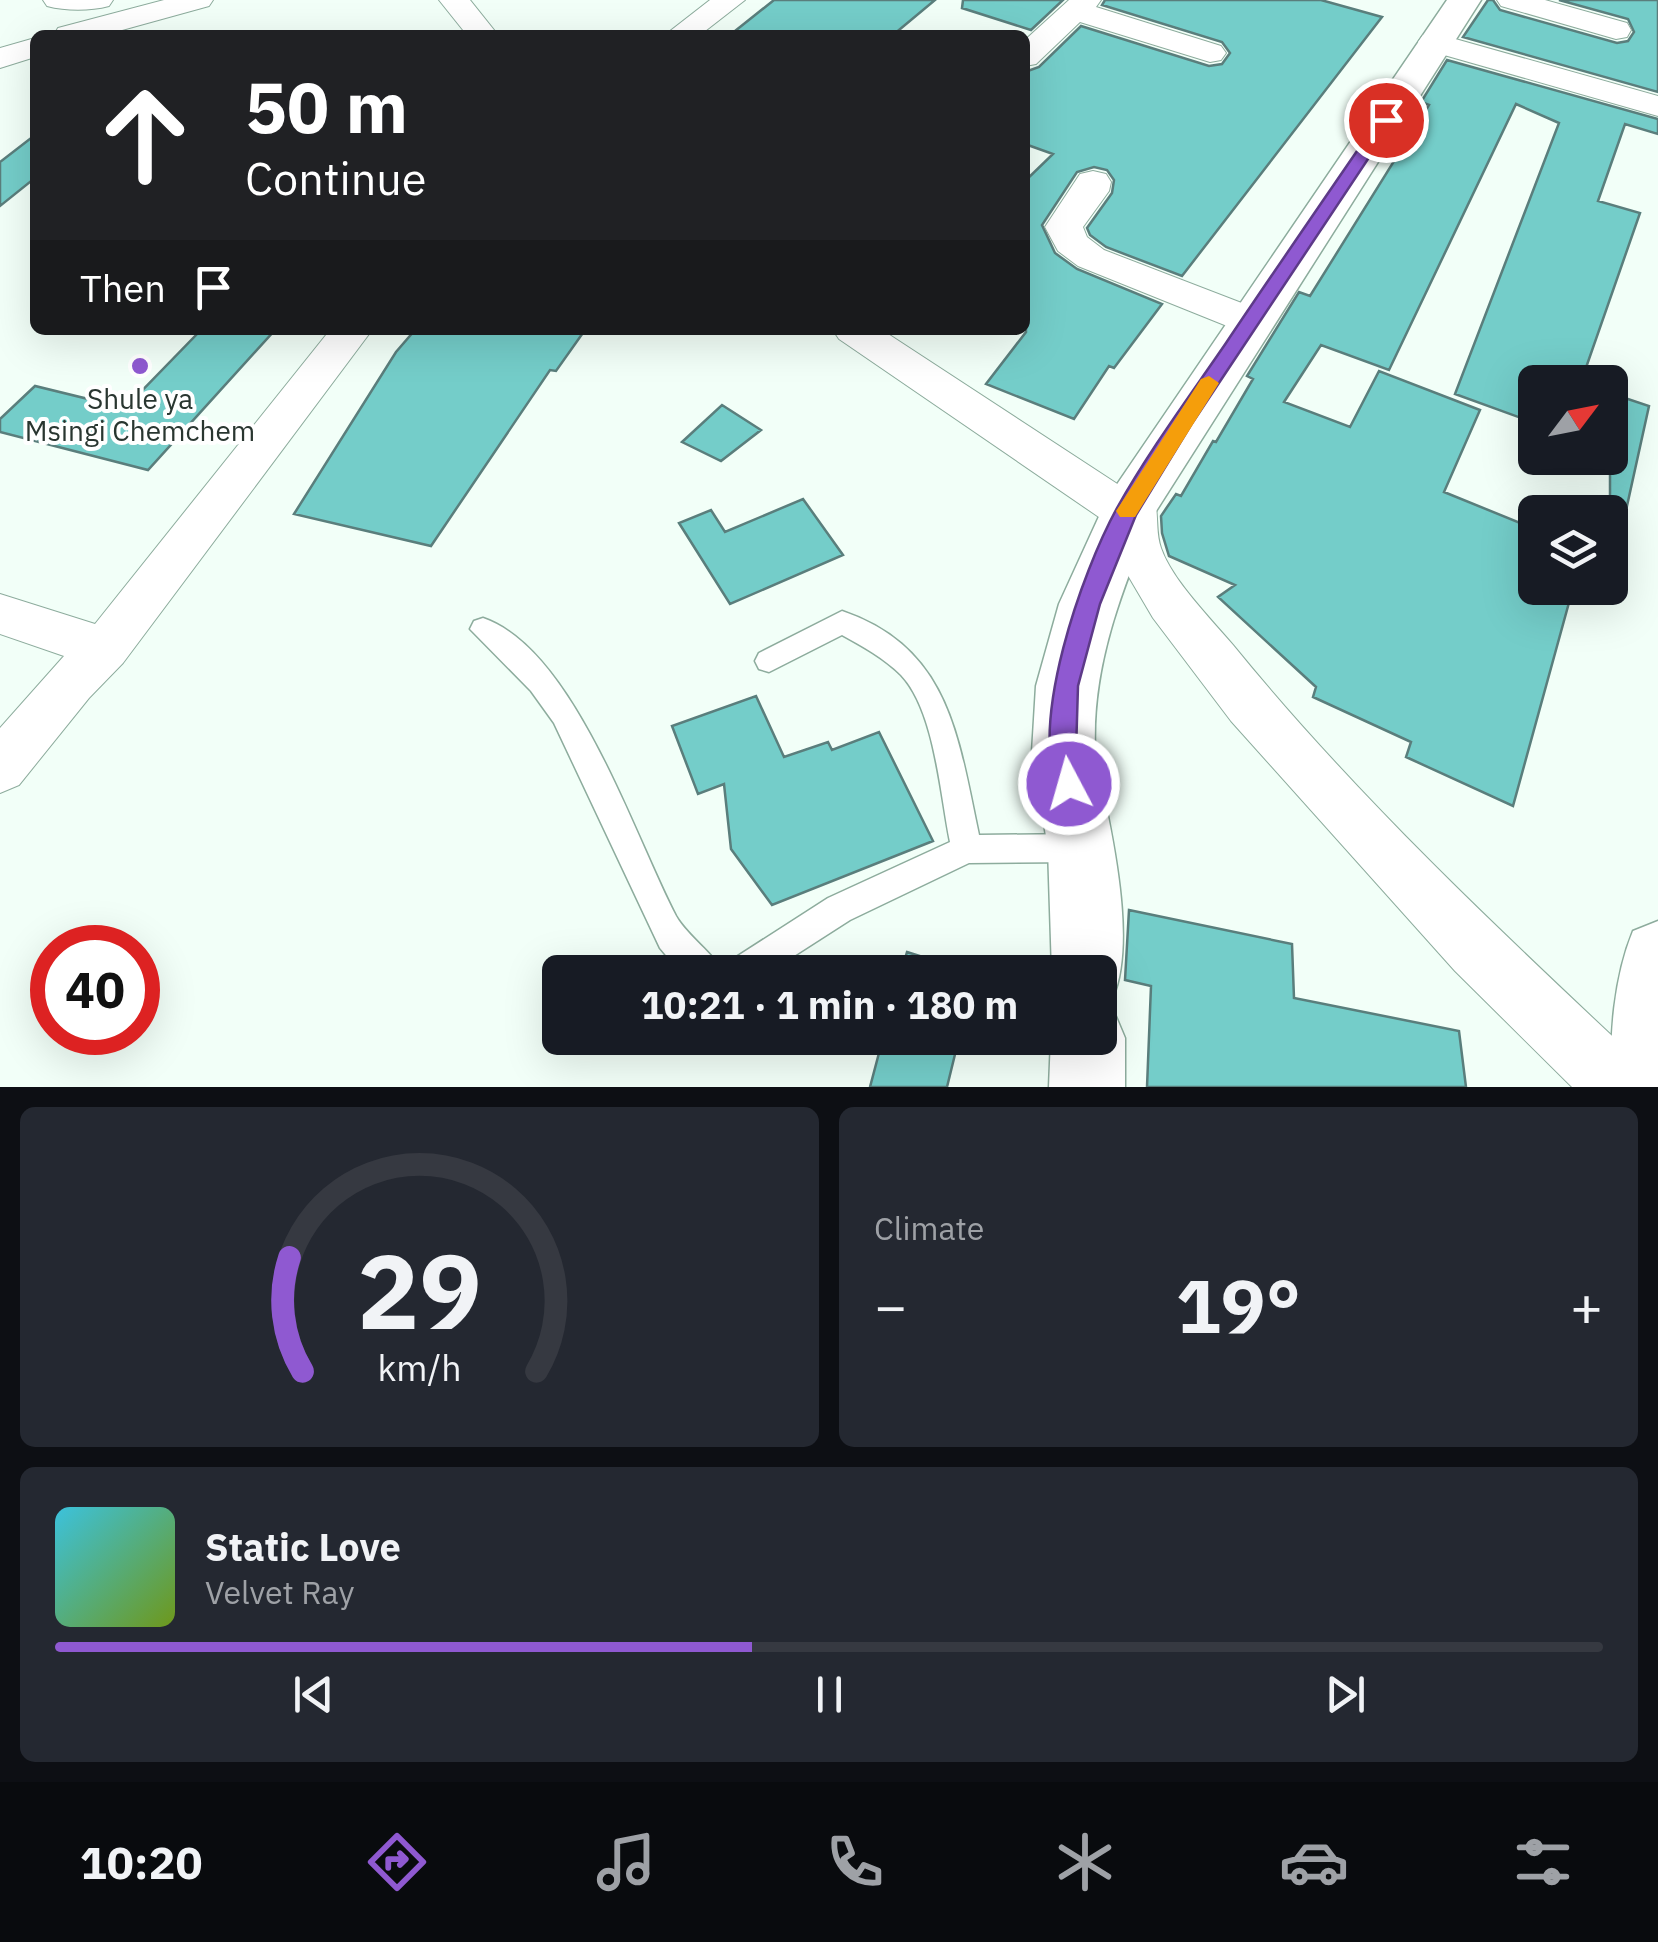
<!DOCTYPE html>
<html lang="en">
<head>
<meta charset="utf-8">
<style>
  :root { --surface:#171b24; --page:#242831; --text:#f1f3f6; --muted:#9ea1a6; --line:#363941; --accent:#8f59d1 }
  body { margin:0; font-family:"IBM Plex Sans",sans-serif; background:var(--page); color:var(--text); height:100vh; display:flex; flex-direction:column; font-size:38px; white-space:nowrap }
  * { box-sizing:border-box; margin:0 }
  p { font-size:32px; color:var(--muted) }
  .icon { flex:none; width:55px; height:55px; fill:none; stroke:currentColor; stroke-width:2; stroke-linecap:round; stroke-linejoin:round }
  .map { position:relative; height:1087px; overflow:hidden }
  .side { display:flex; flex-direction:column; gap:20px; padding:20px; background:#0d0f14; flex:1 }
  .side>* { flex:none }
  .hud { position:absolute; left:30px; top:30px; width:1000px; height:305px; border-radius:15px; box-shadow:0 10px 40px #0002; background:#202124; color:#fff; overflow:hidden }
  .needle { width:65px; rotate:58deg }
  .buttons { position:absolute; left:1518px; top:365px; display:grid; gap:20px }
  .buttons a { display:grid; place-items:center; width:110px; height:110px; border-radius:15px; background:var(--surface); box-shadow:0 10px 40px #0002; font-size:50px }
  .speed { position:absolute; left:30px; top:925px; display:flex; gap:20px; font-size:50px; font-weight:700; text-align:center }
  .speed>* { display:grid; place-content:center; width:130px; height:130px; border-radius:50%; background:var(--surface); box-shadow:0 10px 40px #0002; line-height:1 }
  .speed .limit { border:15px solid #d22; background:#fff; color:#111 }
  .pin { position:absolute; display:grid; place-items:center; width:85px; height:85px; color:#fff; margin:-42px; border:5px solid #fff; border-radius:50%; box-shadow:0 2px 10px #0007 }
  .me { position:absolute; width:110px; margin:-55px; rotate:354deg; stroke-linejoin:round; filter:drop-shadow(0 0 8px #0008) }
  .turn { display:flex; align-items:center; gap:35px; height:210px; padding:0 50px; font-size:45px }
  .turn .icon { width:130px; height:130px; stroke-width:2.5 }
  .turn b { display:block; font-size:70px; line-height:85px }
  .then { display:flex; align-items:center; height:95px; padding:0 50px; background:#0003; gap:20px; font-size:38px }
  .big { font-size:75px; font-weight:700; line-height:1.1 }
  .side .widget { flex:1; display:flex; flex-direction:column; justify-content:center; gap:15px; min-width:0; padding:0 35px; border-radius:15px; background:var(--page) }
  .side .dial { align-items:center; gap:0 }
  .dial svg { height:260px; overflow:visible; fill:none; stroke:var(--line); stroke-width:7; stroke-linecap:round; text-anchor:middle }
  .dial text { fill:var(--text); stroke:none }
  .song { display:flex; align-items:center; gap:30px }
  .cover { width:120px; height:120px; border-radius:15px; background:linear-gradient(135deg,hsl(190 70% 55%),hsl(80 70% 35%)) }
  .played { height:10px; border-radius:5px; background:linear-gradient(90deg,var(--accent) 45%,var(--line) 45%) }
  .keys { display:flex; justify-content:space-around; direction:ltr }
  .heat { display:flex; justify-content:space-between; align-items:center; font-size:55px; direction:ltr }
  .side .tiles { flex:1; display:grid; gap:20px; grid-template-columns:1fr 1fr }
  .widget:last-child { grid-column:span 2 }
  .trip { position:absolute; left:542px; top:955px; width:575px; height:100px; border-radius:15px; background:var(--surface); box-shadow:0 10px 40px #0002; font-weight:700; line-height:100px; text-align:center }
  .tabs { display:flex; height:160px; justify-content:space-around; align-items:center; background:#090b0e; color:var(--muted) }
  .tabs .icon { width:70px; height:70px }
  .tabs .selected { color:var(--accent) }
  .tabs b { font-size:45px; color:var(--text) }
  .map>svg:first-child { display:block }
  .building { fill:#74cdc9; stroke:#5a7e7c; stroke-width:2.5 }
  .lines { fill:none; stroke-linecap:round; stroke-linejoin:round }
  .service-casing { stroke:#8dac9d; stroke-width:3 }
  .minor-casing { stroke:#8dac9d; stroke-width:2 }
  .tertiary-casing { stroke:#8dac9d; stroke-width:3 }
  .secondary-casing { stroke:#8dac9d; stroke-width:3 }
  .service { fill:#fff; fill-rule:evenodd }
  .minor { fill:#fff; fill-rule:evenodd }
  .tertiary { fill:#fff; fill-rule:evenodd }
  .secondary { fill:#fff; fill-rule:evenodd }
  .route { fill:#8f59d1; stroke:#5d3a88; stroke-width:2.5 }
  .slow { fill:#f59e0b }
  .poi-dot { fill:#8f59d1; stroke:#fff; stroke-width:4 }
  .labels { text-anchor:middle; dominant-baseline:central; stroke-width:8; stroke-linejoin:round; paint-order:stroke }
  .poi-label { font-size:28px; fill:#293630; stroke:#fff }
</style>
</head>
<body>
<div class="map">
<svg width="1658" height="1087" viewBox="0 0 1658 1087">
  <rect width="100%" height="100%" fill="#f2fff8"/>
  <path class="building" d="M774,0H935L893,35H730Z
    M963,0H1063L1031,30L962,8Z
    M1105,0H1321L1382,17L1182,276L1106,247L1090,235L1087,228L1112,193L1114,180L1107,170L1094,167L1077,172L1042,225L1055,253L1077,269L1162,304L1114,368L1109,366L1074,419L986,384L1026,332L1025,181L1053,154L1025,144V72L1039,67L1081,26L1209,66L1222,64L1230,53L1222,42L1102,5Z
    M1488,0H1493L1500,10L1617,43L1628,41L1634,32L1628,19L1559,0H1658V92L1463,37Z
    M1447,60L1658,119V134L1625,124L1598,201L1640,213L1581,382H1535V423L1455,394L1559,123L1516,104L1389,370L1321,345L1284,402L1350,427L1379,371L1480,410L1444,492L1535,529V588H1573L1513,806L1406,757L1411,742L1313,697L1316,687L1218,597L1235,585L1169,556L1162,533L1161,516L1176,494L1181,496L1213,441L1216,442L1253,379L1247,376L1299,292L1310,296L1429,105L1421,102Z
    M35,135V178L0,206V162Z
    M201,330H275L148,470L0,432V419L35,386L125,408Z
    M415,330H585L556,371L550,370L431,546L294,514L396,352Z
    M1610,393L1649,406L1625,515L1610,514Z
    M722,405L761,430L721,461L682,442Z
    M803,499L843,555L730,604L679,523L711,510L725,532Z
    M756,696L784,757L828,742L832,750L879,732L933,841L772,905L731,849L724,784L698,794L672,726Z
    M1129,910L1292,944L1294,998L1459,1031L1466,1087H1147L1151,986L1125,980Z
    M907,952L970,972H901Z
    M883,1038H959L947,1087H870Z"/>
  <g class="lines">
    <g class="service-casing">
      <path id="service" d="M842,611C950,648 958,737 979,835L1081,834L1092,838L1096,848L1092,858L1081,862L969,863L850,920L769,972H725L730,961L828,898L950,842C940,794 935,711 901,675C884,658 862,646 842,635L769,672L759,669L755,661L759,653Z
        M483,618C574,649 634,836 676,916C688,937 715,954 722,972H680L660,948L554,723L531,691L470,629L474,621Z"/>
    </g>
    <g class="minor-casing">
      <path id="minor" d="M43,0H113L109,6C90,11 66,11 47,6Z
        M164,0H213L209,6L104,35H54L58,28Z
        M439,0H470L498,35H467Z
        M710,0H745L700,35H665Z
        M1069,0H1101L1096,7L1221,46L1226,53L1221,60L1210,62L1080,22L1036,64L1025,66V40Z
        M1497,0H1545L1627,23L1631,30L1627,37L1616,39L1501,6Z
        M1434,33L1658,96V116L1423,49L1418,42L1423,35Z
        M35,38V57L0,68V48Z
        M1093,171L1106,174L1111,182L1109,191L1083,227L1087,237L1104,250L1265,312L1271,321L1265,330L1251,334L1237,330L1078,266L1058,251L1045,227L1080,174Z
        M330,330H372L123,663L89,698L19,785L0,793V728L64,656L0,634V594L95,624Z
        M833,330H882L1122,487L1134,484L1150,489C1161,508 1154,528 1161,548C1172,580 1211,619 1233,645C1356,796 1500,931 1642,1064L1652,1087H1572L1455,971L1231,721L1153,618L1113,550L1112,526L839,339Z"/>
    </g>
    <g class="tertiary-casing">
      <path id="tertiary" d="M1447,0H1481L1151,519C1121,593 1092,666 1095,748C1095,770 1103,794 1108,816C1118,866 1133,950 1113,997L1100,1003V972H1052L1048,848L1032,752L1036,686L1059,604L1107,499Z
        M1100,1006L1114,1012L1125,1038V1087H1049L1051,1038H1100Z"/>
    </g>
    <g class="secondary-casing">
      <path id="secondary" d="M1658,921V1087H1612C1609,1037 1614,977 1633,931Z"/>
    </g>
    <use href="#service" class="service"/>
    <use href="#minor" class="minor"/>
    <use href="#tertiary" class="tertiary"/>
    <use href="#secondary" class="secondary"/>
  </g>
  <path class="route" d="M1386,115L1394,120L1191,425L1136,515L1100,604L1078,686L1076,752L1082,784L1078,792L1069,796L1059,792C1028,723 1082,572 1117,508C1149,451 1189,397 1226,343C1277,267 1329,192 1381,116Z"/>
  <path class="slow" d="M1209,376L1219,383L1135,517H1120L1116,511L1120,505L1201,379Z"/>
  <circle class="poi-dot" cx="140" cy="366" r="10"/>
  <g class="labels">
    <g class="poi-label">
      <text x="140" y="398">Shule ya<tspan x="140" dy="32">Msingi Chemchem</tspan></text>
    </g>
  </g>
</svg>
<div class="buttons">
<a><svg class="needle" viewBox="-14 -14 28 28"><path d="M0-13l5 13h-10z" fill="#e53935"/><path d="M0 13l5-13h-10z" fill="#9ea1a6"/></svg></a>
<a><svg class="icon" aria-label="layers" viewBox="0 0 24 24"><path d="M12 4l9 5-9 5-9-5zM3 14l9 5 9-5"/></svg></a>
</div>
<div class="speed"><div class="limit">40</div></div>
<div class="pin" style="left:1386px;top:120px;background:#d93025"><svg class="icon" aria-label="arrive" viewBox="0 0 24 24"><path d="M6 21V4h12l-3 4 3 4H6"/></svg></div>
<svg class="me" style="left:1069px;top:784px" viewBox="-20 -20 40 40"><circle r="17" fill="#8f59d1" stroke="#fff" stroke-width="3"/><path d="M0-11L8 9 0 5-8 9z" fill="#fff"/></svg>
<div class="trip">10:21 · 1 min · 180 m</div>
<div class="hud">
<div class="turn"><svg class="icon" aria-label="ahead" viewBox="0 0 24 24"><path d="M12 20V5M6 11l6-6 6 6"/></svg><div><b>50 m</b>Continue</div></div>
<div class="then">Then<svg class="icon" aria-label="arrive" viewBox="0 0 24 24"><path d="M6 21V4h12l-3 4 3 4H6"/></svg></div>
</div>
</div>
<section class="side">
<div class="tiles">
<div class="widget dial"><svg viewBox="0 0 100 80">
<path d="M14 69A42 42 0 1 1 86 69"/>
<path d="M14 69A42 42 0 0 1 10 34" stroke="#8f59d1"/>
<text x="50" y="56" font-size="32" font-weight="700">29</text>
<text x="50" y="72" font-size="11">km/h</text>
</svg></div>
<div class="widget"><p>Climate</p>
<div class="heat"><a>−</a><b class="big">19°</b><a>+</a></div>
</div>
<div class="widget">
<div class="song"><i class="cover"></i><div><b>Static Love</b><p>Velvet Ray</p></div></div>
<div class="played"></div>
<div class="keys"><svg class="icon" aria-label="previous" viewBox="0 0 24 24"><path d="M18 5L8 12l10 7zM5 5v14"/></svg><svg class="icon" aria-label="pause" viewBox="0 0 24 24"><path d="M8 5v14M16 5v14"/></svg><svg class="icon" aria-label="next" viewBox="0 0 24 24"><path d="M6 5l10 7-10 7zM19 5v14"/></svg></div>
</div>
</div>
</section>
<nav class="tabs">
<b>10:20</b>
<svg class="icon selected" aria-label="directions" viewBox="0 0 24 24"><path d="M12 3l9 9-9 9-9-9zM9 14v-3h6M13 9l2 2-2 2"/></svg>
<svg class="icon" aria-label="music" viewBox="0 0 24 24"><path d="M9 18V5l10-2v13"/><circle cx="6" cy="18" r="3"/><circle cx="16" cy="16" r="3"/></svg>
<svg class="icon" aria-label="phone" viewBox="0 0 24 24"><path d="M5 4h4l2 5-3 2q2 4 5 5l2-3 5 2v4C11 20 4 13 5 4z"/></svg>
<svg class="icon" aria-label="climate" viewBox="0 0 24 24"><path d="M12 3v18M4 7l16 10M4 17L20 7"/></svg>
<svg class="icon" aria-label="car" viewBox="0 0 24 24"><path d="M5 17H2v-5l4-1 3-4h7l3 4 3 1v5h-3M9 17h6M6 11h13"/><circle cx="7" cy="17" r="2"/><circle cx="17" cy="17" r="2"/></svg>
<svg class="icon" aria-label="filters" viewBox="0 0 24 24"><path d="M4 7h16M4 17h16"/><circle cx="9" cy="7" r="2"/><circle cx="15" cy="17" r="2"/></svg>
</nav>
</body>
</html>
